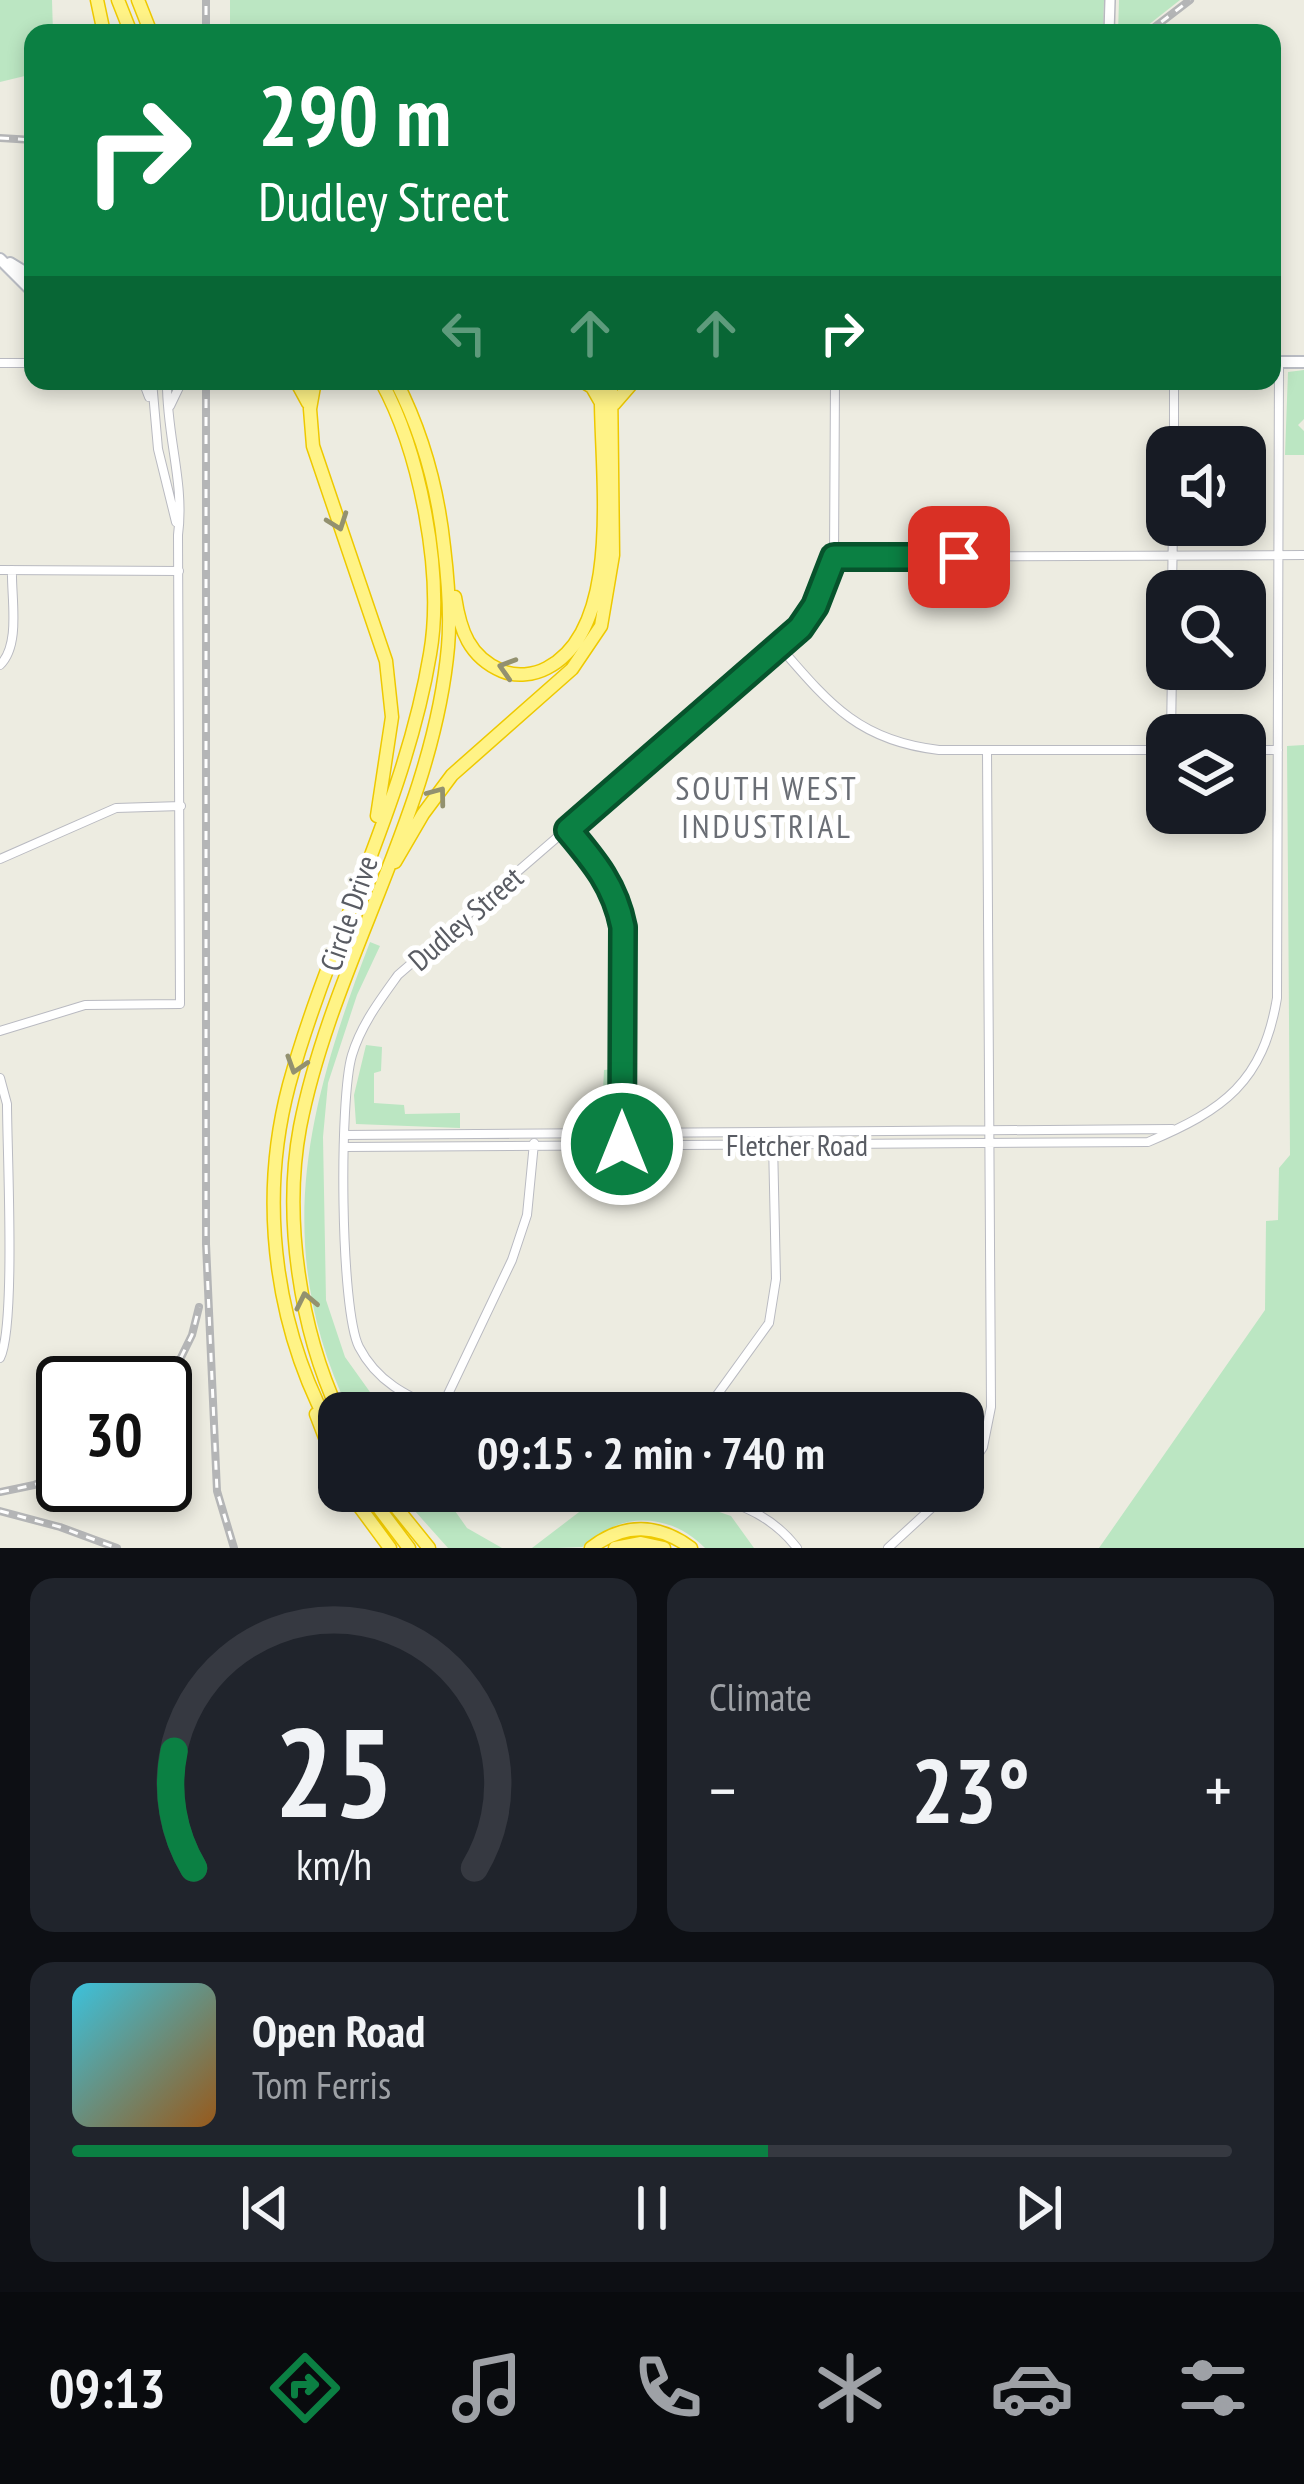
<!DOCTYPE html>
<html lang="en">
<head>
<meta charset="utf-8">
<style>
  :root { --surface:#171b24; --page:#20242c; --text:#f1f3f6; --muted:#9ea1a6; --line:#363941; --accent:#0b8043 }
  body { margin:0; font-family:"PT Sans Narrow",sans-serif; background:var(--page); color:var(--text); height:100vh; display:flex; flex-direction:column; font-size:45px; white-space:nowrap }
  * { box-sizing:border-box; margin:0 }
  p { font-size:39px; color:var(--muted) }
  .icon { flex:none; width:66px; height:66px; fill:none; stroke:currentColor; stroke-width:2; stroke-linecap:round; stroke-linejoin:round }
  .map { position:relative; height:1548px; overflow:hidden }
  .drawer { display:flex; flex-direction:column; gap:30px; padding:30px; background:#0d0f14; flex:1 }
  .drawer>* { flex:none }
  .hud { position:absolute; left:24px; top:24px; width:1257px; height:366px; border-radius:24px; box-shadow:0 6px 18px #0003; background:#0b8043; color:#fff; overflow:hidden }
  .controls { position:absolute; left:1146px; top:426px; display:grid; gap:24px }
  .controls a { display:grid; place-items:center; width:120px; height:120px; border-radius:24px; background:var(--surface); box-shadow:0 6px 18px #0003; font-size:60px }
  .speed { position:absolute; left:36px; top:1356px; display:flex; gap:24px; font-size:60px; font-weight:700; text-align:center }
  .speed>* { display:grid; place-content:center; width:156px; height:156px; border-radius:50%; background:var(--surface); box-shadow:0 6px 18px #0003; line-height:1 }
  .speed .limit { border:6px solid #111; border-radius:18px; background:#fff; color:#111 }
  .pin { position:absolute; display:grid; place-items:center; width:102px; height:102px; color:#fff; margin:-51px; border-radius:24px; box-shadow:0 6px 18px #0006 }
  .me { position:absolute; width:132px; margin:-66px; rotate:0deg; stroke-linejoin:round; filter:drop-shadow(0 0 9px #0008) }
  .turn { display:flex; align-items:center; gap:42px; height:252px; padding:0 36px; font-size:54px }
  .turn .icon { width:156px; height:156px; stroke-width:2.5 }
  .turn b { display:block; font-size:84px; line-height:102px }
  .lanes { display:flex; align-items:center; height:114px; padding:0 36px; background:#0003; justify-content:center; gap:60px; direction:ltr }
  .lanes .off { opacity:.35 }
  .big { font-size:90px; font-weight:800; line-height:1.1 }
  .drawer .card { flex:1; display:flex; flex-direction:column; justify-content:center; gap:18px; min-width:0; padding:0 42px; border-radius:24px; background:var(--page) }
  .drawer .dial { align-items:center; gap:0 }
  .dial svg { height:312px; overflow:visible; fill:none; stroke:var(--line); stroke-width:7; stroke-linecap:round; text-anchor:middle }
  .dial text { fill:var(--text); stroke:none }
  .song { display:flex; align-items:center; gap:36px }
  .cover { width:144px; height:144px; border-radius:18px; background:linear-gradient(135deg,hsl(190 70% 55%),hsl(30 70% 35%)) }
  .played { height:12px; border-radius:6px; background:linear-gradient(90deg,var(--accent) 60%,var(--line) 60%) }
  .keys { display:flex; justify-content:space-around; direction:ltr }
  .heat { display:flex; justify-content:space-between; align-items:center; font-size:66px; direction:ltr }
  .drawer .tiles { flex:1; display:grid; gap:30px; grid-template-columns:1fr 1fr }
  .card:last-child { grid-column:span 2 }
  .trip { position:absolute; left:318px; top:1392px; width:666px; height:120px; border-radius:24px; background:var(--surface); box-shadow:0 6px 18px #0003; font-weight:800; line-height:120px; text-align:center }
  .tab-bar { display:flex; height:192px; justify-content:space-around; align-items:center; background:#090b0e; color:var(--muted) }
  .tab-bar .icon { width:84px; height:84px }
  .tab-bar .on { color:var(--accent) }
  .tab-bar b { font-size:54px; color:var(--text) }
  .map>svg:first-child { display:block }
  .green { fill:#bbe6c2 }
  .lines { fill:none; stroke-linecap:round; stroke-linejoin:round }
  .minor-casing { stroke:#b9bac1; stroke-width:10 }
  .tertiary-casing { stroke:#b9bac1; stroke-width:12 }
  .secondary-casing { stroke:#b9bcc3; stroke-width:14 }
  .motorway-casing { stroke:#eec900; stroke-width:15 }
  .minor { stroke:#fff; stroke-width:8 }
  .tertiary { stroke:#fff; stroke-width:9 }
  .secondary { stroke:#fff; stroke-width:10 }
  .motorway { stroke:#fff386; stroke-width:12 }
  .rail-casing { stroke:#b4b5b6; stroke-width:8 }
  .rail { stroke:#fff; stroke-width:3; stroke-dasharray:9; stroke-linecap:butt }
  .oneway { stroke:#93916f }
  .route-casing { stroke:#07532c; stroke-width:30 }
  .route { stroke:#0b8043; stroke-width:21 }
  .labels { text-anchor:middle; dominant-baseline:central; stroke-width:10; stroke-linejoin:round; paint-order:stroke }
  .street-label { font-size:30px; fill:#595c63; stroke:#fff }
  .neighbourhood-label { font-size:33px; letter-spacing:3px; fill:#6a6e75; stroke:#fff }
</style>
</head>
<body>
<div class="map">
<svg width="1304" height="1548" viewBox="0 0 1304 1548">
  <rect width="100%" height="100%" fill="#edece1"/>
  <path class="green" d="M0,0H52L53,33H33V74L0,82Z
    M230,0H1104L1103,33H230Z
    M1119,0H1180L1138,33H1118Z
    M1304,370V419L1298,425L1304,431V455H1285L1288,372Z
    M1304,745V1548H1099L1265,1310L1266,1221L1278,1220L1279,1168L1290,1155L1287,746Z
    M370,942L380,946L357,995L328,1083L323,1137L326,1300L345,1357L385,1413H350C270,1246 307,1106 370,942Z
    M366,1045L382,1047L381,1071L374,1073V1103L404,1105L405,1114L460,1113V1128L356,1124L354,1095Z
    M613,1069L611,1125L574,1127V1117L594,1116L602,1111L604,1070Z
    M397,1491H441L467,1528L502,1548H448Z
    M619,1491H658L731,1516L754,1548H705C682,1524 647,1513 615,1526C603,1531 593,1543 582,1547C569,1548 546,1548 532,1548L604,1493Z"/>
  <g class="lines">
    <g class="minor-casing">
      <path id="minor" d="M0,363H33
        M143,381L149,397
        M152,381L158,449L176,522
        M170,406L182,381
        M1174,447V381
        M834,557L1304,555
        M0,570L179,571
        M1172,591L1173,525
        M780,647C830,705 860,741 939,750H1167
        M0,665C21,645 11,597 12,570
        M1171,735L1172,669
        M1245,750H1278
        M568,830C595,862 614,886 623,927L622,1136
        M0,859L116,808L181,806
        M0,1031L85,1005L180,1004L178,535C185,483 166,434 167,381
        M0,1078L7,1104C7,1151 16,1327 0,1358
        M344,1135L1172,1129
        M345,1147L1148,1142C1224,1110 1263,1082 1277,998L1279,362
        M440,1411L512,1260L527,1215L534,1143
        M445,1413C410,1397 378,1384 359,1347C340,1309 339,1098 352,1055C361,1025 380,1000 398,975L799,628L815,606L834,557L835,381
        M704,1413L769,1323L776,1279L773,1142
        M963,1478L983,1447L991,1407L987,750
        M703,1491C740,1505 772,1515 797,1548
        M888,1548L950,1491"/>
    </g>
    <g class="tertiary-casing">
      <path id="tertiary" d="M1109,33L1110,0"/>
    </g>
    <g class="secondary-casing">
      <path id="secondary" d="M0,259L33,292
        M10,263L33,277
        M1272,362H1304"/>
    </g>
    <g class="motorway-casing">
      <path id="motorway" d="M97,0L104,33
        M118,0L131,33
        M138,0L151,33
        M296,381L308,403
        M315,381L310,409L313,446L386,661L392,717L377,816
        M582,381L592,387L600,401
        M614,404L634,381
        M455,597C460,630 469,657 502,671C516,677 534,675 547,668C628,626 598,458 601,381
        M395,862L423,814L452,775L572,669L601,626L613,555L611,381
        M339,1413C300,1329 283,1218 300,1127C332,963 433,815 448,647C451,614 448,580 444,547C438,490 422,432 396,381
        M316,1414L339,1474
        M339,1444C276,1337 257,1206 289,1085C329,939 405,804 430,654C444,574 420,452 381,381
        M348,1491L390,1548
        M366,1491L409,1548
        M383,1491L429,1548
        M591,1548C624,1522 659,1524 691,1548
        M615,1548L641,1543L664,1548"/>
    </g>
    <use href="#minor" class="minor"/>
    <use href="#tertiary" class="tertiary"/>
    <use href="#secondary" class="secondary"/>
    <use href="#motorway" class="motorway"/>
    <g class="rail-casing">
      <path id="rail" d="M206,33V0
        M1147,33L1190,0
        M0,138L33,140
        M206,381V1244L217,1491L234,1548
        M165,1390L192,1335L199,1307
        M0,1492L34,1485L63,1473
        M0,1511L60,1527L117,1548"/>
    </g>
    <use href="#rail" class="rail"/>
  </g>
  <defs><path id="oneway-chevron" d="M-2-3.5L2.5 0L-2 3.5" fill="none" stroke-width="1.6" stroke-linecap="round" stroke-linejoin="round" transform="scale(3)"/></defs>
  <g class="oneway">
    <use href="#oneway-chevron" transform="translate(338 522) rotate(70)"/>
    <use href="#oneway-chevron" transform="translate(507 668) rotate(-163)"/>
    <use href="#oneway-chevron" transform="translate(438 795) rotate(-53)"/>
    <use href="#oneway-chevron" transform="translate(296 1065) rotate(108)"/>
    <use href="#oneway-chevron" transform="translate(306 1301) rotate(-102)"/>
  </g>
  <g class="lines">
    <g class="route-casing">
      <path id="route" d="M622,1144L623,927C615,886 595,862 568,830L800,628L815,606L834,557H959"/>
    </g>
    <use href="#route" class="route"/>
  </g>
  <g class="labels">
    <g class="street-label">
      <text transform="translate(348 913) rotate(-71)">Circle Drive</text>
      <text transform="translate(465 918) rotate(-41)">Dudley Street</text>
      <text x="797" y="1144">Fletcher Road</text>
    </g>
    <g class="neighbourhood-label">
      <text x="767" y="787">SOUTH WEST<tspan x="767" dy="38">INDUSTRIAL</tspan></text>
    </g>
  </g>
</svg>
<div class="controls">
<a><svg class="icon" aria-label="sound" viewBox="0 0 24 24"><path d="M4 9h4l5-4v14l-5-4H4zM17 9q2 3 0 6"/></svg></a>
<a><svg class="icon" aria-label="search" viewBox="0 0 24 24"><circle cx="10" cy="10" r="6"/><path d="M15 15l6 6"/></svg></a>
<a><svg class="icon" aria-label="layers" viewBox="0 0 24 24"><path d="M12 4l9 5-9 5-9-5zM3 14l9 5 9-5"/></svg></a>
</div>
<div class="speed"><div class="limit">30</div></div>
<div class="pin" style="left:959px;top:557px;background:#d93025"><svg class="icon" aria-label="arrive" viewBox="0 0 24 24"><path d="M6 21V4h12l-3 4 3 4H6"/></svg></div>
<svg class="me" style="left:622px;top:1144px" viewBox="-20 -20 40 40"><circle r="17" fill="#0b8043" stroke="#fff" stroke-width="3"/><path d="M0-11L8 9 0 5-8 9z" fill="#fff"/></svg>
<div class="trip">09:15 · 2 min · 740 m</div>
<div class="hud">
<div class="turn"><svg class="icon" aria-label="right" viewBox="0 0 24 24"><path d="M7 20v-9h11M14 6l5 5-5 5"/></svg><div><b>290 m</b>Dudley Street</div></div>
<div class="lanes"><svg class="icon off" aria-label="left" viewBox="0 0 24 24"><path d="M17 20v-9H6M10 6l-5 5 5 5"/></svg><svg class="icon off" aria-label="ahead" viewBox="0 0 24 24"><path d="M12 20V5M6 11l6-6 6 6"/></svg><svg class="icon off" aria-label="ahead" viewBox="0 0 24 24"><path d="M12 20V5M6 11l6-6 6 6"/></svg><svg class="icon" aria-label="right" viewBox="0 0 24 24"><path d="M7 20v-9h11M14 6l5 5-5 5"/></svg></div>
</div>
</div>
<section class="drawer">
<div class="tiles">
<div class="card dial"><svg viewBox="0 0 100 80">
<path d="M14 69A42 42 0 1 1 86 69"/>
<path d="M14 69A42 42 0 0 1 9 39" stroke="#0b8043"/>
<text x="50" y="56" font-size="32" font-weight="700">25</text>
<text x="50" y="72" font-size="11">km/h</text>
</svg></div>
<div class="card"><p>Climate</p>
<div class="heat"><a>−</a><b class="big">23°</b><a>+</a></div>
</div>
<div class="card">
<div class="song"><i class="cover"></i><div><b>Open Road</b><p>Tom Ferris</p></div></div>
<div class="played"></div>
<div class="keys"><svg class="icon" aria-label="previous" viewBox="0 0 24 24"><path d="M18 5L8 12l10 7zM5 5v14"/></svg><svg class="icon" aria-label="pause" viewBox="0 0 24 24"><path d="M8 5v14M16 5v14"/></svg><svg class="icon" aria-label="next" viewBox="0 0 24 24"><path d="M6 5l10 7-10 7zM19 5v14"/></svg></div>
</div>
</div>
</section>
<nav class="tab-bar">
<b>09:13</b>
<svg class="icon on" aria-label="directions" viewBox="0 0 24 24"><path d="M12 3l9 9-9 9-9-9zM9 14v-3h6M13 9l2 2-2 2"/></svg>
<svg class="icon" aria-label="music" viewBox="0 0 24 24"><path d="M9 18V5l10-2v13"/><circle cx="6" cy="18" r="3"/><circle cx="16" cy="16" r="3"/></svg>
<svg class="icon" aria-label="phone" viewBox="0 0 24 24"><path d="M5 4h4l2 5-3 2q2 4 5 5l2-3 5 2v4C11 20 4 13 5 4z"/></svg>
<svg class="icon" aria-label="climate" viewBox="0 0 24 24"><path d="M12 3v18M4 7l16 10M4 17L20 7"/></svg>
<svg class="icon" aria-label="car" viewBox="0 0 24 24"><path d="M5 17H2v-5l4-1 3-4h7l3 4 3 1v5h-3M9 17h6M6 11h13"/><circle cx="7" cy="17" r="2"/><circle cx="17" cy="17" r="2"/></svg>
<svg class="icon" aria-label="filters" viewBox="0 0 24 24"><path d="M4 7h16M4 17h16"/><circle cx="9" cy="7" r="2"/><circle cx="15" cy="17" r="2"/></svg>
</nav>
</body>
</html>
